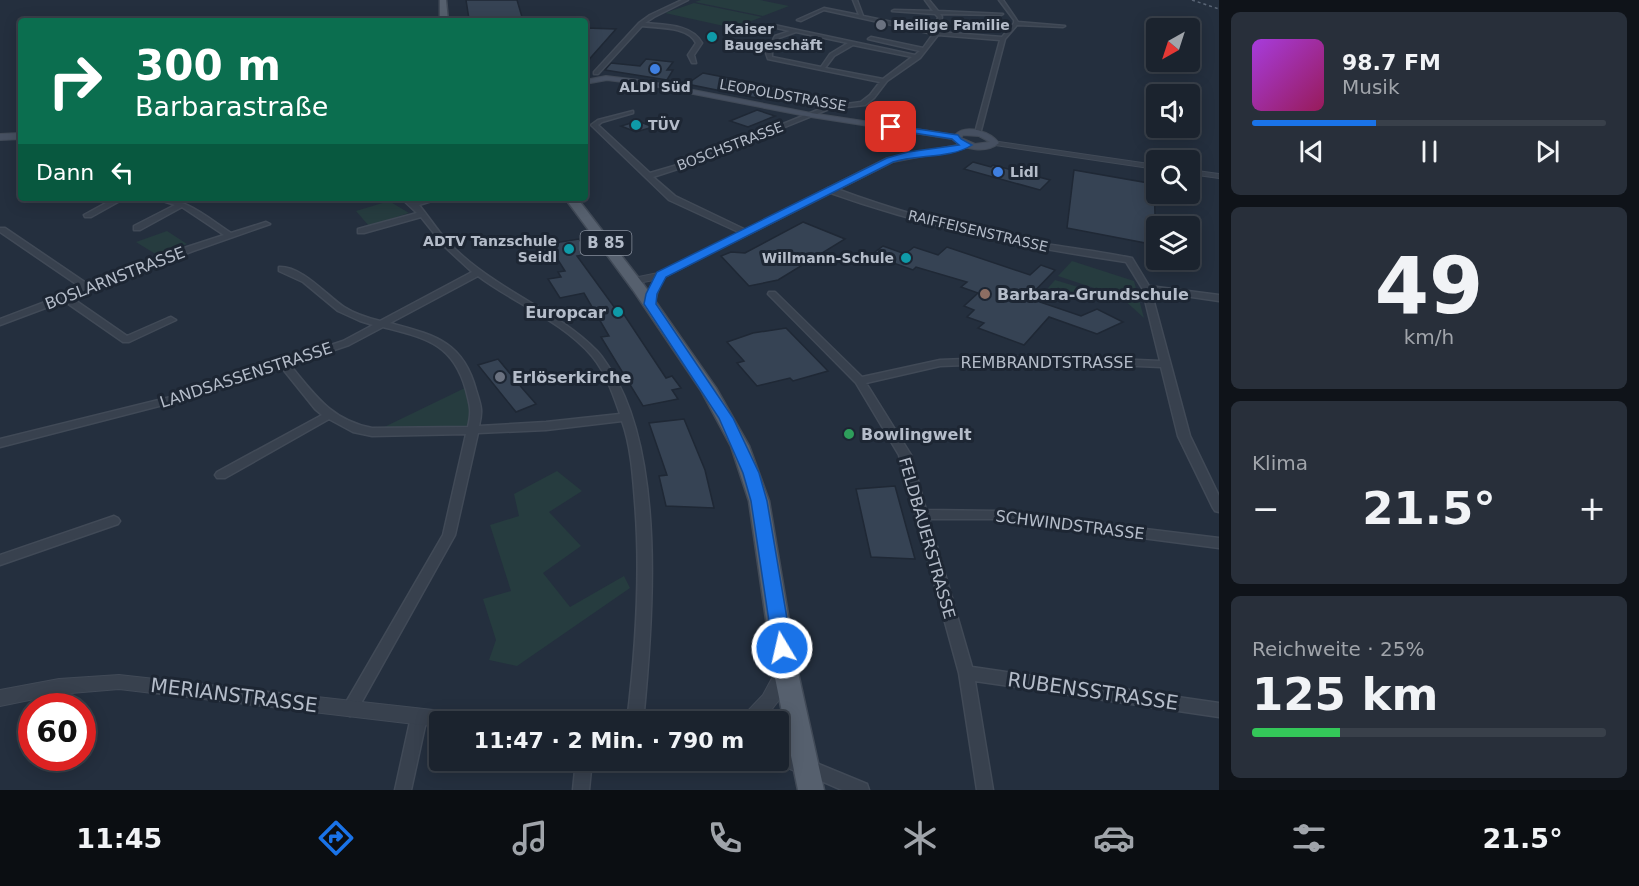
<!DOCTYPE html>
<html lang="de">
<head>
<meta charset="utf-8">
<style>
  :root { --surface:#1b232e; --page:#282f3a; --text:#f1f3f6; --muted:#a0a4aa; --line:#39404a; --accent:#1a73e8 }
  body { margin:0; font-family:"DejaVu Sans",sans-serif; background:var(--page); color:var(--text); height:100vh; display:flex; flex-direction:column; font-size:22px; white-space:nowrap }
  * { box-sizing:border-box; margin:0 }
  p { font-size:20px; color:var(--muted) }
  .icon { flex:none; width:33px; height:33px; fill:none; stroke:currentColor; stroke-width:2; stroke-linecap:round; stroke-linejoin:round }
  .map { position:relative; flex:1; overflow:hidden }
  .side { display:flex; flex-direction:column; gap:12px; padding:12px; background:#0f1319; width:420px }
  .side>* { flex:none }
  .top-card { position:absolute; left:18px; top:18px; width:570px; height:183px; border-radius:6px; box-shadow:0 3px 15px #0003,0 0 0 2px var(--line); background:#0b6e4f; color:#fff; overflow:hidden }
  .needle { width:39px; rotate:219deg }
  .tools { position:absolute; left:1146px; top:18px; display:grid; gap:12px }
  .tools a { display:grid; place-items:center; width:54px; height:54px; border-radius:6px; background:var(--surface); box-shadow:0 3px 15px #0003,0 0 0 2px var(--line); font-size:30px }
  .speed { position:absolute; left:18px; top:693px; display:flex; gap:12px; font-size:30px; font-weight:700; text-align:center }
  .speed>* { display:grid; place-content:center; width:78px; height:78px; border-radius:50%; background:var(--surface); box-shadow:0 3px 15px #0003,0 0 0 2px var(--line); line-height:1 }
  .speed .limit { border:9px solid #d22; background:#fff; color:#111 }
  .pin { position:absolute; display:grid; place-items:center; width:51px; height:51px; color:#fff; margin:-26px; border-radius:12px; box-shadow:0 3px 9px #0006 }
  .me { position:absolute; width:66px; margin:-33px; rotate:351deg; stroke-linejoin:round; filter:drop-shadow(0 0 4px #0008) }
  .turn { display:flex; align-items:center; gap:21px; height:126px; padding:0 18px; font-size:27px }
  .turn .icon { width:78px; height:78px; stroke-width:2.5 }
  .turn b { display:block; font-size:42px; line-height:51px }
  .then { display:flex; align-items:center; height:57px; padding:0 18px; background:#0003; gap:12px; font-size:22px }
  .big { font-size:45px; font-weight:700; line-height:1.1 }
  .side .card { flex:1; display:flex; flex-direction:column; justify-content:center; gap:9px; min-width:0; padding:0 21px; border-radius:9px; background:var(--page) }
  .side .dial { align-items:center; gap:0 }
  .dial b { font-size:78px; line-height:1 }
  .song { display:flex; align-items:center; gap:18px }
  .cover { width:72px; height:72px; border-radius:9px; background:linear-gradient(135deg,hsl(280 70% 55%),hsl(330 70% 35%)) }
  .played { height:6px; border-radius:3px; background:linear-gradient(90deg,var(--accent) 35%,var(--line) 35%) }
  .keys { display:flex; justify-content:space-around; direction:ltr }
  .heat { display:flex; justify-content:space-between; align-items:center; font-size:33px; direction:ltr }
  .charge { height:9px; border-radius:4px; background:linear-gradient(90deg,#34c759 25%,var(--line) 0) }
  .trip { position:absolute; left:429px; top:711px; width:360px; height:60px; border-radius:6px; background:var(--surface); box-shadow:0 3px 15px #0003,0 0 0 2px var(--line); font-weight:700; line-height:60px; text-align:center }
  .menu { display:flex; height:96px; justify-content:space-around; align-items:center; background:#0b0e12; color:var(--muted) }
  .menu .icon { width:42px; height:42px }
  .menu .current { color:var(--accent) }
  .menu b { font-size:27px; color:var(--text) }
  main { display:flex; flex:1; min-height:0 }
  .map>svg:first-child { display:block }
  .green { fill:#263c3f }
  .building { fill:#364354; stroke:#1f2835; stroke-width:1.5 }
  .lines { fill:none; stroke-linecap:round; stroke-linejoin:round }
  .minor-casing { stroke:#414a57; stroke-width:3 }
  .tertiary-casing { stroke:#414a57; stroke-width:2 }
  .secondary-casing { stroke:#414a57; stroke-width:2 }
  .primary-casing { stroke:#414a57; stroke-width:3 }
  .minor { fill:#38414e; fill-rule:evenodd }
  .tertiary { fill:#38414e; fill-rule:evenodd }
  .secondary { fill:#465061; fill-rule:evenodd }
  .primary { fill:#56606e; fill-rule:evenodd }
  .rail { stroke:#5a6575; stroke-width:1.5; stroke-dasharray:3 3; stroke-linecap:butt }
  .route { fill:#1a73e8; stroke:#114b97; stroke-width:1.5 }
  .worship-dot { fill:#6b7280; stroke:#1d2633; stroke-width:2 }
  .culture-dot { fill:#0f9aa8; stroke:#1d2633; stroke-width:2 }
  .shop-dot { fill:#3f7fe0; stroke:#1d2633; stroke-width:2 }
  .education-dot { fill:#8d6e63; stroke:#1d2633; stroke-width:2 }
  .leisure-dot { fill:#2e9e5b; stroke:#1d2633; stroke-width:2 }
  .labels { text-anchor:middle; dominant-baseline:central; stroke-width:6; stroke-linejoin:round; paint-order:stroke }
  .far-poi-label { font-size:14px; font-weight:bold; fill:#b4bcc9; stroke:#1d2633; text-anchor:start }
  .far-street-label { font-size:14px; fill:#b4bcc9; stroke:#1d2633 }
  .shield { fill:#1d2633; stroke:#878f9c; stroke-width:1.5 }
  .shield-label { font-size:15px; font-weight:bold; fill:#b4bcc9 }
  .street-label { font-size:16px; fill:#b4bcc9; stroke:#1d2633 }
  .poi-label { font-size:16px; font-weight:bold; fill:#b4bcc9; stroke:#1d2633; text-anchor:start }
  .near-street-label { font-size:20px; fill:#b4bcc9; stroke:#1d2633 }
</style>
</head>
<body>
<main>
<div class="map">
<svg width="1219" height="790" viewBox="0 0 1219 790">
  <rect width="100%" height="100%" fill="#242f3e"/>
  <path class="green" d="M701,0H760L789,6L763,16L695,2Z
    M694,3L762,17L733,28L665,13Z
    M389,201L409,213L369,226L356,211Z
    M167,231L187,244L157,255L136,242Z
    M1072,261L1134,281L1144,318L1121,297L1058,276Z
    M1055,280L1088,290L1081,299L1048,288Z
    M469,386L473,429L376,431Z
    M557,471L582,491L549,512L581,546L543,573L570,607L624,576L630,588L517,666L489,660L496,640L483,599L511,591L490,525L519,516L514,494Z"/>
  <path class="building" d="M466,0H517L522,17L469,19Z
    M585,28L616,29L585,64Z
    M646,59L673,62L667,70H673L667,80L605,70L611,63L640,66Z
    M703,73L734,79L777,87L761,99L687,84Z
    M757,110L775,116L748,127L730,121Z
    M638,121L653,127L636,132L621,126Z
    M973,162L991,167L993,165L1050,180L1040,190L964,169Z
    M1074,170L1154,184L1156,245L1067,228Z
    M803,222L845,239L778,280L749,286L721,256L731,252L745,253Z
    M579,239L589,254L577,256L617,311L621,310L666,378L672,376L681,388L672,390L678,399L643,406L601,337L609,336L584,293L560,298L548,279L561,277L558,272L565,271L548,244Z
    M883,246L905,254L914,247L938,255L947,247L1030,275L1041,265L1055,270L1028,298L1081,316L1097,309L1123,322L1097,334L1049,317L1024,345L978,328L984,323L967,317L974,310L964,306L978,293L961,287L967,282L916,267L913,270L871,255Z
    M786,328L828,371L793,381L790,378L757,386L737,363L744,361L727,342L753,333Z
    M498,359L522,388L536,404L516,412L478,365Z
    M684,419L705,470L714,508L666,506L659,476L667,475L649,423Z
    M895,486L915,559L871,557L856,489Z"/>
  <g class="lines">
    <g class="minor-casing">
      <path id="minor" d="M682,0H688L654,17L645,23C664,25 692,24 702,43L694,55L696,63H692L688,55L696,43C688,26 658,28 642,26L598,74H594V72L639,23L650,15Z
        M853,0H857L863,16L935,31L938,17L935,14L892,11L894,10L933,11L925,0H929L938,11L1003,14L1001,15L940,14L942,17L939,32L1002,37L1014,23V20L999,0H1003L1018,22L1065,26L1063,27L1017,25L1005,39L980,134L975,133L1000,40L938,35L920,58L887,81L874,98L865,105L829,109L696,163L653,177L675,196L748,231L749,233L745,235L669,200L591,125L598,120L633,111V113L602,122L598,125L650,173L691,161L825,107L861,102L870,95L880,82L768,59L766,53L775,36L790,31L772,27L774,25L915,55L920,51L868,39L871,37L923,48L933,34L824,10L801,21L797,20L824,8L859,15ZM796,32L848,43L830,54L821,67L772,57V53L779,38ZM853,45L912,57L883,79L825,68L834,56Z
        M828,188H834C893,210 953,227 1014,239C1053,246 1093,250 1132,258L1149,286L1219,295V301L1151,291L1190,436L1219,496V512L1215,511L1213,508L1178,436L1161,367L1045,362L940,366L866,383L911,455L926,510L997,511L1219,538V548L997,519H929L972,667L1219,703V717L975,681L993,790H977L959,673L899,455L856,383L768,294L769,292H775L862,377L940,360L1045,356L1160,361L1142,288L1126,262C1024,247 925,227 828,192Z
        M115,198H125L91,217H85L84,215Z
        M154,198C187,198 205,216 231,233L266,222L270,224L193,251L72,298L127,336L168,318L171,317L176,320L129,342H123L64,301L0,325V319L82,288L0,232V228H5L89,285L187,247L224,235L182,207L140,230H134V226L175,205Z
        M401,198H410L415,202L429,198H441L419,205C429,217 437,230 447,241C461,256 479,270 496,281C530,304 568,321 597,351C602,356 606,363 610,369C666,455 653,622 643,722H627C636,649 641,575 635,502C633,475 631,446 622,421L546,430L478,433L455,535L355,714L350,716L345,714L342,709L345,704L443,535L466,434L372,436L353,432L329,419L225,478H217L215,475L217,472L322,415L315,409L282,368L194,397L0,447V439L187,393L343,341L373,325L360,321L338,311L303,282L279,271V267C302,266 326,295 344,307C355,314 368,318 380,321L472,272L445,247L421,217L364,233H358V229L417,213ZM478,276C514,303 562,321 592,356C606,373 613,394 620,414L546,422L479,426C483,410 481,406 476,390C463,341 434,335 390,323ZM383,327C425,338 453,343 466,390C470,406 472,410 468,427L372,428C331,420 315,395 290,365L349,345Z
        M114,516L118,518L120,521L118,524L0,565V555Z
        M419,710L424,712L427,717L411,790H395L411,717L414,712Z
        M576,760H592L589,790H573Z
        M809,760L867,784L869,790H842L803,773L801,768L803,763Z"/>
    </g>
    <g class="tertiary-casing">
      <path id="tertiary" d="M992,141L1156,165V169L995,145L991,143Z
        M968,143H971V147L893,162L665,277L659,288L654,306L650,307L645,304L654,280L633,284L628,281L629,279L658,273L887,158Z
        M1190,170L1219,174V178L1190,174Z
        M783,667L789,669L791,674L779,700L762,722H740L743,716L763,695L777,669Z
        M119,675L469,714L475,716L478,722H440V727L119,689L59,694L0,706V690L59,679Z
        M778,748L812,760L814,766L812,772L805,775L772,762L771,760H778Z"/>
    </g>
    <g class="secondary-casing">
      <path id="secondary" d="M606,76L647,81L811,113L955,135C966,123 991,132 999,143C986,154 964,150 952,139L811,117L647,85L607,80L585,84V80ZM963,135L979,136L990,142L975,144L961,138Z
        M21,133V139L0,140V134Z"/>
    </g>
    <g class="primary-casing">
      <path id="primary" d="M440,0H446L448,21H440Z
        M565,198H577L644,285L716,388L749,446L769,501L797,668L824,790H798L773,668L749,501L731,446L702,392L633,290Z"/>
    </g>
    <use href="#minor" class="minor"/>
    <use href="#tertiary" class="tertiary"/>
    <use href="#secondary" class="secondary"/>
    <use href="#primary" class="primary"/>
    <path class="rail" d="M1192,0L1219,9"/>
  </g>
  <path class="route" d="M891,125L958,135L961,139L972,145C951,159 917,154 893,162L666,277L657,294L656,304L733,418L759,473L767,501L792,648L789,653L782,655L776,653L773,648L751,501L743,473L719,418L644,304L646,294L657,272L887,158L908,152L959,145L952,139L888,129V126Z"/>
  <g class="worship-dot">
    <circle cx="881" cy="25" r="6"/>
    <circle cx="500" cy="377" r="6"/>
  </g>
  <g class="culture-dot">
    <circle cx="712" cy="37" r="6"/>
    <circle cx="636" cy="125" r="6"/>
    <circle cx="569" cy="249" r="6"/>
    <circle cx="906" cy="258" r="6"/>
    <circle cx="618" cy="312" r="6"/>
  </g>
  <g class="shop-dot">
    <circle cx="655" cy="69" r="6"/>
    <circle cx="998" cy="172" r="6"/>
  </g>
  <circle class="education-dot" cx="985" cy="294" r="6"/>
  <circle class="leisure-dot" cx="849" cy="434" r="6"/>
  <g class="labels">
    <g class="far-poi-label">
      <text x="893" y="25">Heilige Familie</text>
      <text x="724" y="29">Kaiser<tspan x="724" dy="16">Baugeschäft</tspan></text>
      <text x="655" y="87" text-anchor="middle">ALDI Süd</text>
      <text x="648" y="125">TÜV</text>
      <text x="1010" y="172">Lidl</text>
      <text x="557" y="241" text-anchor="end">ADTV Tanzschule<tspan x="557" dy="16">Seidl</tspan></text>
      <text x="894" y="258" text-anchor="end">Willmann-Schule</text>
    </g>
    <g class="far-street-label">
      <text transform="translate(783 95) rotate(10)">LEOPOLDSTRASSE</text>
      <text transform="translate(730 146) rotate(-21)">BOSCHSTRASSE</text>
      <text transform="translate(978 231) rotate(13)">RAIFFEISENSTRASSE</text>
    </g>
    <rect class="shield" x="580.5" y="231" width="51" height="24" rx="4.5"/>
    <g class="shield-label">
      <text x="606" y="243">B 85</text>
    </g>
    <g class="street-label">
      <text transform="translate(115 278) rotate(-21)">BOSLARNSTRASSE</text>
      <text x="1047" y="362">REMBRANDTSTRASSE</text>
      <text transform="translate(246 375) rotate(-18)">LANDSASSENSTRASSE</text>
      <text transform="translate(1070 525) rotate(7)">SCHWINDSTRASSE</text>
      <text transform="translate(927 538) rotate(74)">FELDBAUERSTRASSE</text>
    </g>
    <g class="poi-label">
      <text x="997" y="294">Barbara-Grundschule</text>
      <text x="606" y="312" text-anchor="end">Europcar</text>
      <text x="512" y="377">Erlöserkirche</text>
      <text x="861" y="434">Bowlingwelt</text>
    </g>
    <g class="near-street-label">
      <text transform="translate(1093 691) rotate(8)">RUBENSSTRASSE</text>
      <text transform="translate(234 695) rotate(7)">MERIANSTRASSE</text>
    </g>
  </g>
</svg>
<div class="tools">
<a><svg class="needle" viewBox="-14 -14 28 28"><path d="M0-13l5 13h-10z" fill="#e53935"/><path d="M0 13l5-13h-10z" fill="#a0a4aa"/></svg></a>
<a><svg class="icon" aria-label="sound" viewBox="0 0 24 24"><path d="M4 9h4l5-4v14l-5-4H4zM17 9q2 3 0 6"/></svg></a>
<a><svg class="icon" aria-label="search" viewBox="0 0 24 24"><circle cx="10" cy="10" r="6"/><path d="M15 15l6 6"/></svg></a>
<a><svg class="icon" aria-label="layers" viewBox="0 0 24 24"><path d="M12 4l9 5-9 5-9-5zM3 14l9 5 9-5"/></svg></a>
</div>
<div class="speed"><div class="limit">60</div></div>
<div class="pin" style="left:891px;top:127px;background:#d93025"><svg class="icon" aria-label="arrive" viewBox="0 0 24 24"><path d="M6 21V4h12l-3 4 3 4H6"/></svg></div>
<svg class="me" style="left:782px;top:648px" viewBox="-20 -20 40 40"><circle r="17" fill="#1a73e8" stroke="#fff" stroke-width="3"/><path d="M0-11L8 9 0 5-8 9z" fill="#fff"/></svg>
<div class="trip">11:47 · 2 Min. · 790 m</div>
<div class="top-card">
<div class="turn"><svg class="icon" aria-label="right" viewBox="0 0 24 24"><path d="M7 20v-9h11M14 6l5 5-5 5"/></svg><div><b>300 m</b>Barbarastraße</div></div>
<div class="then">Dann<svg class="icon" aria-label="left" viewBox="0 0 24 24"><path d="M17 20v-9H6M10 6l-5 5 5 5"/></svg></div>
</div>
</div>
<section class="side">
<div class="card">
<div class="song"><i class="cover"></i><div><b>98.7 FM</b><p>Musik</p></div></div>
<div class="played"></div>
<div class="keys"><svg class="icon" aria-label="previous" viewBox="0 0 24 24"><path d="M18 5L8 12l10 7zM5 5v14"/></svg><svg class="icon" aria-label="pause" viewBox="0 0 24 24"><path d="M8 5v14M16 5v14"/></svg><svg class="icon" aria-label="next" viewBox="0 0 24 24"><path d="M6 5l10 7-10 7zM19 5v14"/></svg></div>
</div>
<div class="card dial"><b>49</b><p>km/h</p></div>
<div class="card"><p>Klima</p>
<div class="heat"><a>−</a><b class="big">21.5°</b><a>+</a></div>
</div>
<div class="card"><p>Reichweite · 25%</p><b class="big">125 km</b><div class="charge"></div></div>
</section>
</main>
<nav class="menu">
<b>11:45</b>
<svg class="icon current" aria-label="directions" viewBox="0 0 24 24"><path d="M12 3l9 9-9 9-9-9zM9 14v-3h6M13 9l2 2-2 2"/></svg>
<svg class="icon" aria-label="music" viewBox="0 0 24 24"><path d="M9 18V5l10-2v13"/><circle cx="6" cy="18" r="3"/><circle cx="16" cy="16" r="3"/></svg>
<svg class="icon" aria-label="phone" viewBox="0 0 24 24"><path d="M5 4h4l2 5-3 2q2 4 5 5l2-3 5 2v4C11 20 4 13 5 4z"/></svg>
<svg class="icon" aria-label="climate" viewBox="0 0 24 24"><path d="M12 3v18M4 7l16 10M4 17L20 7"/></svg>
<svg class="icon" aria-label="car" viewBox="0 0 24 24"><path d="M5 17H2v-5l4-1 3-4h7l3 4 3 1v5h-3M9 17h6M6 11h13"/><circle cx="7" cy="17" r="2"/><circle cx="17" cy="17" r="2"/></svg>
<svg class="icon" aria-label="filters" viewBox="0 0 24 24"><path d="M4 7h16M4 17h16"/><circle cx="9" cy="7" r="2"/><circle cx="15" cy="17" r="2"/></svg>
<b>21.5°</b>
</nav>
</body>
</html>
